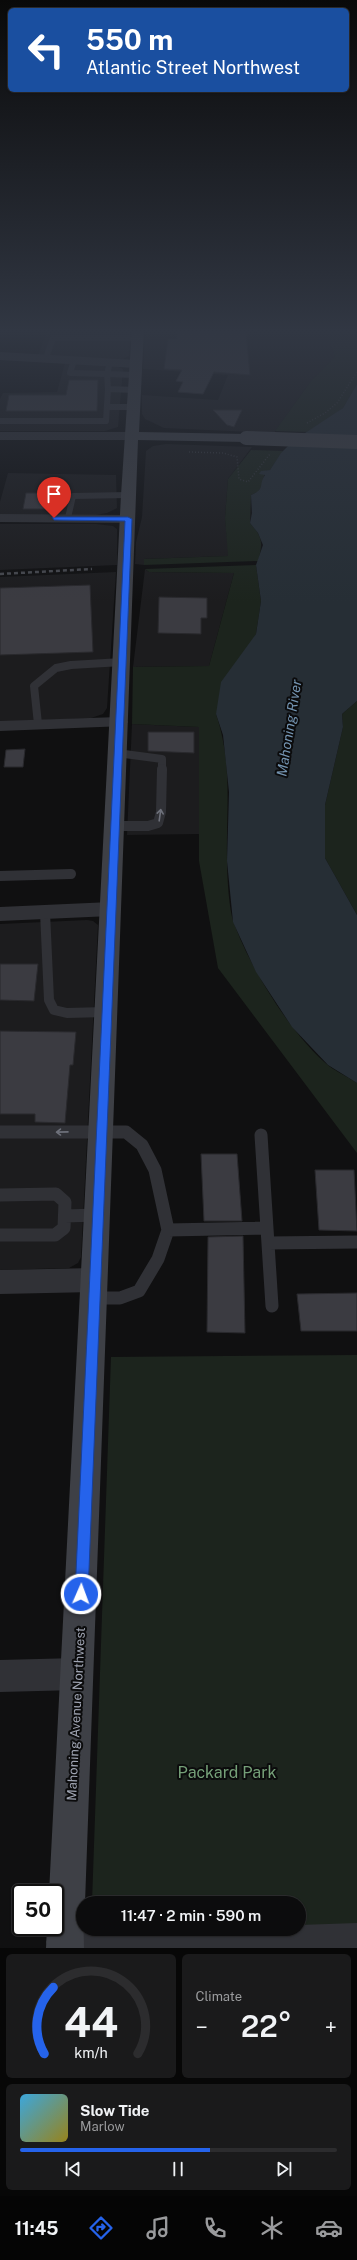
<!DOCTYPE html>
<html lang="en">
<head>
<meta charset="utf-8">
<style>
  :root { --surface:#0c0c0d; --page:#1a1a1b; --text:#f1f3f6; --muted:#9a9b9d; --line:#2c2c2e; --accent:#2563eb }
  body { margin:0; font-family:"Public Sans",sans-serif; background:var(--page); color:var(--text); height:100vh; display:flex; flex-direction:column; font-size:15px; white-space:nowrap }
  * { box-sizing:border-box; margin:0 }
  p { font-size:13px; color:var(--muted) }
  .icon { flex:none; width:22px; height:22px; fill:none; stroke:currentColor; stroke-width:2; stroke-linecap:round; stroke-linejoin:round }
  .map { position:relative; height:1948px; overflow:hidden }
  .sheet { display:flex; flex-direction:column; gap:6px; padding:6px; background:#070707; flex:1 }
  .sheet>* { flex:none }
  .hud { position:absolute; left:8px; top:8px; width:341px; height:84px; border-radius:6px; box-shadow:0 1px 3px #0004,0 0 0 1px var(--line); background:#1a4fa0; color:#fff; overflow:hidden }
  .speed { position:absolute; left:12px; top:1884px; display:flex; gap:8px; font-size:20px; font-weight:700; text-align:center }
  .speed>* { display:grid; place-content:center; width:52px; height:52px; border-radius:50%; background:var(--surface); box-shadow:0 1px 3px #0004,0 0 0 1px var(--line); line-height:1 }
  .speed .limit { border:2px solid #111; border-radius:6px; background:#fff; color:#111 }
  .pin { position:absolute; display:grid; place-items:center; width:34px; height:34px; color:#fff; margin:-41px -17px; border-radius:50% 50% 50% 0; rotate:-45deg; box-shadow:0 0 4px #0007 }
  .pin .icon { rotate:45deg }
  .me { position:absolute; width:44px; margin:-22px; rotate:2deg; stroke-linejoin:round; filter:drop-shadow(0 0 3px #0008) }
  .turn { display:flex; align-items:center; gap:14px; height:84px; padding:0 12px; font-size:18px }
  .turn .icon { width:52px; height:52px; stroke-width:2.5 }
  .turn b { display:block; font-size:28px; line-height:34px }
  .big { font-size:30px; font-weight:600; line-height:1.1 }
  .sheet .card { flex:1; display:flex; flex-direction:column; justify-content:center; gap:6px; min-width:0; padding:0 14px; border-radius:6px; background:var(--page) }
  .sheet .dial { align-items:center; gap:0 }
  .dial svg { height:104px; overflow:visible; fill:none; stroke:var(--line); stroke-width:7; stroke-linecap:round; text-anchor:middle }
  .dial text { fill:var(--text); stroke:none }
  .song { display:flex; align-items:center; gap:12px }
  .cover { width:48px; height:48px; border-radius:6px; background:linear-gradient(135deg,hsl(200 70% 55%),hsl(50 70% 35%)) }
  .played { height:4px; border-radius:2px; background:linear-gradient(90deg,var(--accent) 60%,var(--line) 60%) }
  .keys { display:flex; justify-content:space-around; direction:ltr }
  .heat { display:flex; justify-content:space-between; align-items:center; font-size:22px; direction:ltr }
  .sheet .tiles { flex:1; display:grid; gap:6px; grid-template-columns:1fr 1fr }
  .card:last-child { grid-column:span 2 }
  .trip { position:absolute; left:76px; top:1896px; width:230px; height:40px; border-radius:20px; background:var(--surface); box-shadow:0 1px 3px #0004,0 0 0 1px var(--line); font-weight:600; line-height:40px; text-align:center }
  .tab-bar { display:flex; height:64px; justify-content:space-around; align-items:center; background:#050505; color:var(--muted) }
  .tab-bar .icon { width:28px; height:28px }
  .tab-bar .active { color:var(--accent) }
  .tab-bar b { font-size:18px; color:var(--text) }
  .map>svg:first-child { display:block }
  .built { fill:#1c1c1e }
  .green { fill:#1c241d }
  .water { fill:#262e35 }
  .building { fill:#3b3b41; stroke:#29292d }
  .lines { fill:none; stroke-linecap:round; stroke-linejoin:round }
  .path { stroke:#36383d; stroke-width:1.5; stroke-dasharray:1 2; stroke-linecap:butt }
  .service-far3 { stroke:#303136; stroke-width:6 }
  .service-far2 { stroke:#303136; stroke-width:8 }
  .service-far1 { stroke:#303136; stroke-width:10 }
  .service { stroke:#303136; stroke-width:13 }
  .minor { fill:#303136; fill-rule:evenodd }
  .secondary { fill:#3e4046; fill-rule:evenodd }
  .rail { stroke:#47494f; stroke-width:2.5; stroke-dasharray:4 3; stroke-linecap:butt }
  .secondary-bridge { stroke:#3e4046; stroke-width:14 }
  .oneway { stroke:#6e717b }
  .route { fill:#2563eb; stroke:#184099 }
  .labels { text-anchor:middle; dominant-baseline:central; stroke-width:4; stroke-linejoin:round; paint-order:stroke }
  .street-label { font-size:13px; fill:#a0a5b3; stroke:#0b0b0c }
  .water-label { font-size:14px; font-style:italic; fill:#7494b1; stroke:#0b0b0c }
  .near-park-label { font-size:16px; fill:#75a078; stroke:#0b0b0c }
</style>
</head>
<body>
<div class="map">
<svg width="357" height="1948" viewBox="0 0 357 1948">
  <rect width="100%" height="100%" fill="#101011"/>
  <path class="built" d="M48,329H131L129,356L122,359L38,356Z
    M145,329H326L335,357L311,381L274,433L164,428L145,419L142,414V395L218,400L228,375L143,369Z
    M65,363L116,366L123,369L118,427L105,431H0V399L3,393L57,392Z
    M166,444L252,447L228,479L225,518L229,556L145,559L144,565L135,564L136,542L142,517L146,451L153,446Z
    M8,473L116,475L117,508L107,513L96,515L0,516V502Z
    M0,524H96L113,526L117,529V565L0,570Z
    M145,569L149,572L234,573L209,666L133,667Z
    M116,572L107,708L103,714L91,718L0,722V577Z
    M132,724L199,727V834L127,835Z
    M87,920L93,921L98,925L81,1257L78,1263L69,1268L0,1270V924Z"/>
  <path class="green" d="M325,329H357V384L343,408L330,418L307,432L275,431L311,381L335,357Z
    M251,450L283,451L270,470L265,471L262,486L258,492L251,495L250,523C263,538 263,543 258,561L144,565V559L228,556L225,518L228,479Z
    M256,565L261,601L256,634L216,714C233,765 226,808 227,860C227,875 229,911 234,923C250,968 292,1036 329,1066C337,1072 348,1077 357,1083V1153L218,968L199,861V727L132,724L133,667L209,666L234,573L149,572L145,569Z
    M357,681V915L325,858V805L343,727L342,714L357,701Z
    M357,1355V1948H91L299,1929V1903H92L111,1357Z"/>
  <path class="water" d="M357,384V701L342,714L343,727L325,805V858L357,915V1083L328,1065L292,1027L256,972L233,922L227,861L229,792L223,735L216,714L221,682L256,634L261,601L256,565L263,545L258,533L250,523L252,513L251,495C266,489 258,485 265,475L259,474L261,471L270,470L281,453L293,441L343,408Z"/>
  <path class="building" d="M175,329H230L232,331L246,332L250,375L214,372L203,394L178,392L183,382L176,381L182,370L164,369L168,339H177Z
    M69,380H98L97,411H6L9,395H66Z
    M213,410H242L234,427L227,425Z
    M26,493H58L56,509H23Z
    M90,585L93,652L0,655V588Z
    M159,597L207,598V618H201V634L158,633Z
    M148,732H194V753L148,751Z
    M25,749L23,767H4L6,750Z
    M0,964H38L34,1001L0,1000Z
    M0,1031L76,1032L73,1065H70L65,1123L35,1122V1114H0Z
    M201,1154H237L242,1221H204Z
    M315,1170H354L357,1231L319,1230Z
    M243,1236L245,1333L207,1332L208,1237Z
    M357,1293V1331H301L297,1294Z"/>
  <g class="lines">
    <path class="path" d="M307,423L325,413L337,403L357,372
      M189,452L223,453L237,457L239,479L248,482L270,454"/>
    <path class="service-far3" d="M46,358L53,338H138
      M74,360L70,373L107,374L108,389
      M110,362L107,374L135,375
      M107,407H134
      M0,421H106L108,389L135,390
      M68,518L73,496L128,495"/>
    <path class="service-far2" d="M38,724L34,686L56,668L71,665L122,662
      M117,753L162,759V770"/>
    <path class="service-far1" d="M114,826H148L158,823L161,812L162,769
      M0,876L71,874
      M45,912L49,1000L54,1010L67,1013L106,1012"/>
    <path class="service" d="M0,1132H126L142,1145L155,1170L168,1230L158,1259L139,1291L120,1298H93
      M261,1135L272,1306
      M0,1195L56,1194L65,1202L64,1228L55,1235H0
      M65,1216L97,1215
      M168,1230L267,1228
      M268,1243L357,1242"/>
    <path class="minor" d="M0,352L136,360L142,364L136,368L0,360Z
      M0,432H132L139,436L132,440H0Z
      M0,514L128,515L133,516L135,519L133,522L128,523L0,522Z
      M119,717L125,718L128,722L125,726L0,731V721Z
      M111,902L118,904L121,909L118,914L111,916L0,921V907Z
      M94,1268L103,1272L107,1280L103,1288L94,1292L0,1294V1270Z
      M77,1658L89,1662L93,1674L89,1686L77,1690L0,1692V1660Z
      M65,1923L83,1926V1929H299V1925L357,1923V1948H49L46,1942L52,1929Z"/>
    <path class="secondary" d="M132,329H144L139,432L246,434L253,438L246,442L138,440L85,1903H83L84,1948H46L47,1927H55V1893H49L121,495Z"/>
    <path class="rail" d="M0,574L92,569"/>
    <path class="secondary-bridge" d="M246,438L357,442"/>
  </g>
  <defs><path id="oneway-shaft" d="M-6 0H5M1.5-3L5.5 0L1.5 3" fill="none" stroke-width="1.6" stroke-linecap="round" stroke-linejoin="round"/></defs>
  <g class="oneway">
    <use href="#oneway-shaft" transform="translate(160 815) rotate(-82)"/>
    <use href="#oneway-shaft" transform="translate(62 1132) rotate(179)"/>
  </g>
  <linearGradient id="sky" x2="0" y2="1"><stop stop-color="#090909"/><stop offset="0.55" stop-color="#313743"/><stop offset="1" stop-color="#313743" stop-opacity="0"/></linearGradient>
  <rect width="357" height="602" fill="url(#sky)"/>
  <path class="route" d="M52,517H128L132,519L88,1594L86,1599L81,1601L77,1599L75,1594L125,521L54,520Z"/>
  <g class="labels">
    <g class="street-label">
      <text transform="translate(76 1714) rotate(-87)">Mahoning Avenue Northwest</text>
    </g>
    <g class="water-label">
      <text transform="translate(289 728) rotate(-81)">Mahoning River</text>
    </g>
    <g class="near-park-label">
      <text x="227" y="1772">Packard Park</text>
    </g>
  </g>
</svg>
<div class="speed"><div class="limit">50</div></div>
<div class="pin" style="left:54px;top:518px;background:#d93025"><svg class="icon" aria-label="arrive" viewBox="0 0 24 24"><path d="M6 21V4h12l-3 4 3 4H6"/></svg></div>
<svg class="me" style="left:81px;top:1594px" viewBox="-20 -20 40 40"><circle r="17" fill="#2563eb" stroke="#fff" stroke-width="3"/><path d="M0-11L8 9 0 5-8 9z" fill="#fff"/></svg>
<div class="trip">11:47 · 2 min · 590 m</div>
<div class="hud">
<div class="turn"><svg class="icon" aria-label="left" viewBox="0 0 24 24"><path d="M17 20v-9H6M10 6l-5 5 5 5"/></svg><div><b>550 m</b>Atlantic Street Northwest</div></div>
</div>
</div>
<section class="sheet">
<div class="tiles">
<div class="card dial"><svg viewBox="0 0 100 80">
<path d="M14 69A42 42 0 1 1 86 69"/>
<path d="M14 69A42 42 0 0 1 21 18" stroke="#2563eb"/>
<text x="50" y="56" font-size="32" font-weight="700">44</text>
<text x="50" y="72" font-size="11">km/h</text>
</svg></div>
<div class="card"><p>Climate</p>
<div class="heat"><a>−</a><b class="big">22°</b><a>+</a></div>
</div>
<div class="card">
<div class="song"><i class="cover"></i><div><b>Slow Tide</b><p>Marlow</p></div></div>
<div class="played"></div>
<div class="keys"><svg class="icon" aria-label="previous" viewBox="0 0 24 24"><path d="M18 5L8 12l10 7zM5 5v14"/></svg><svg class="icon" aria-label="pause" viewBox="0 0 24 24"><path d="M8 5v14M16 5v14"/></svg><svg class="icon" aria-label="next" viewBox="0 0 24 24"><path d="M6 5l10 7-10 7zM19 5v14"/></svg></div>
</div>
</div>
</section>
<nav class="tab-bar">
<b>11:45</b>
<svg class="icon active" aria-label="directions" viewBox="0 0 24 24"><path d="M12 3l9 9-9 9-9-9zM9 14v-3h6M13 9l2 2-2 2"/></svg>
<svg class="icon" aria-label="music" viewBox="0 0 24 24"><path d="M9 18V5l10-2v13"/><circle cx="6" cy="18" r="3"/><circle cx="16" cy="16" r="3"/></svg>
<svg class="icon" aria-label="phone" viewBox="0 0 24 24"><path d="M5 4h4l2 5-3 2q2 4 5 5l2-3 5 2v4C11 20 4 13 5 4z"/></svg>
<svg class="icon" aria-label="climate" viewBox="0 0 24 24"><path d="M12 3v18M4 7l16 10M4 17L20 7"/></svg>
<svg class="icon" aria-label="car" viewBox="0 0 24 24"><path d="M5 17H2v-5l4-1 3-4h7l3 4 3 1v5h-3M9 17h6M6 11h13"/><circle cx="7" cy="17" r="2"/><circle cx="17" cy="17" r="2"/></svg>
</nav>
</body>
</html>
